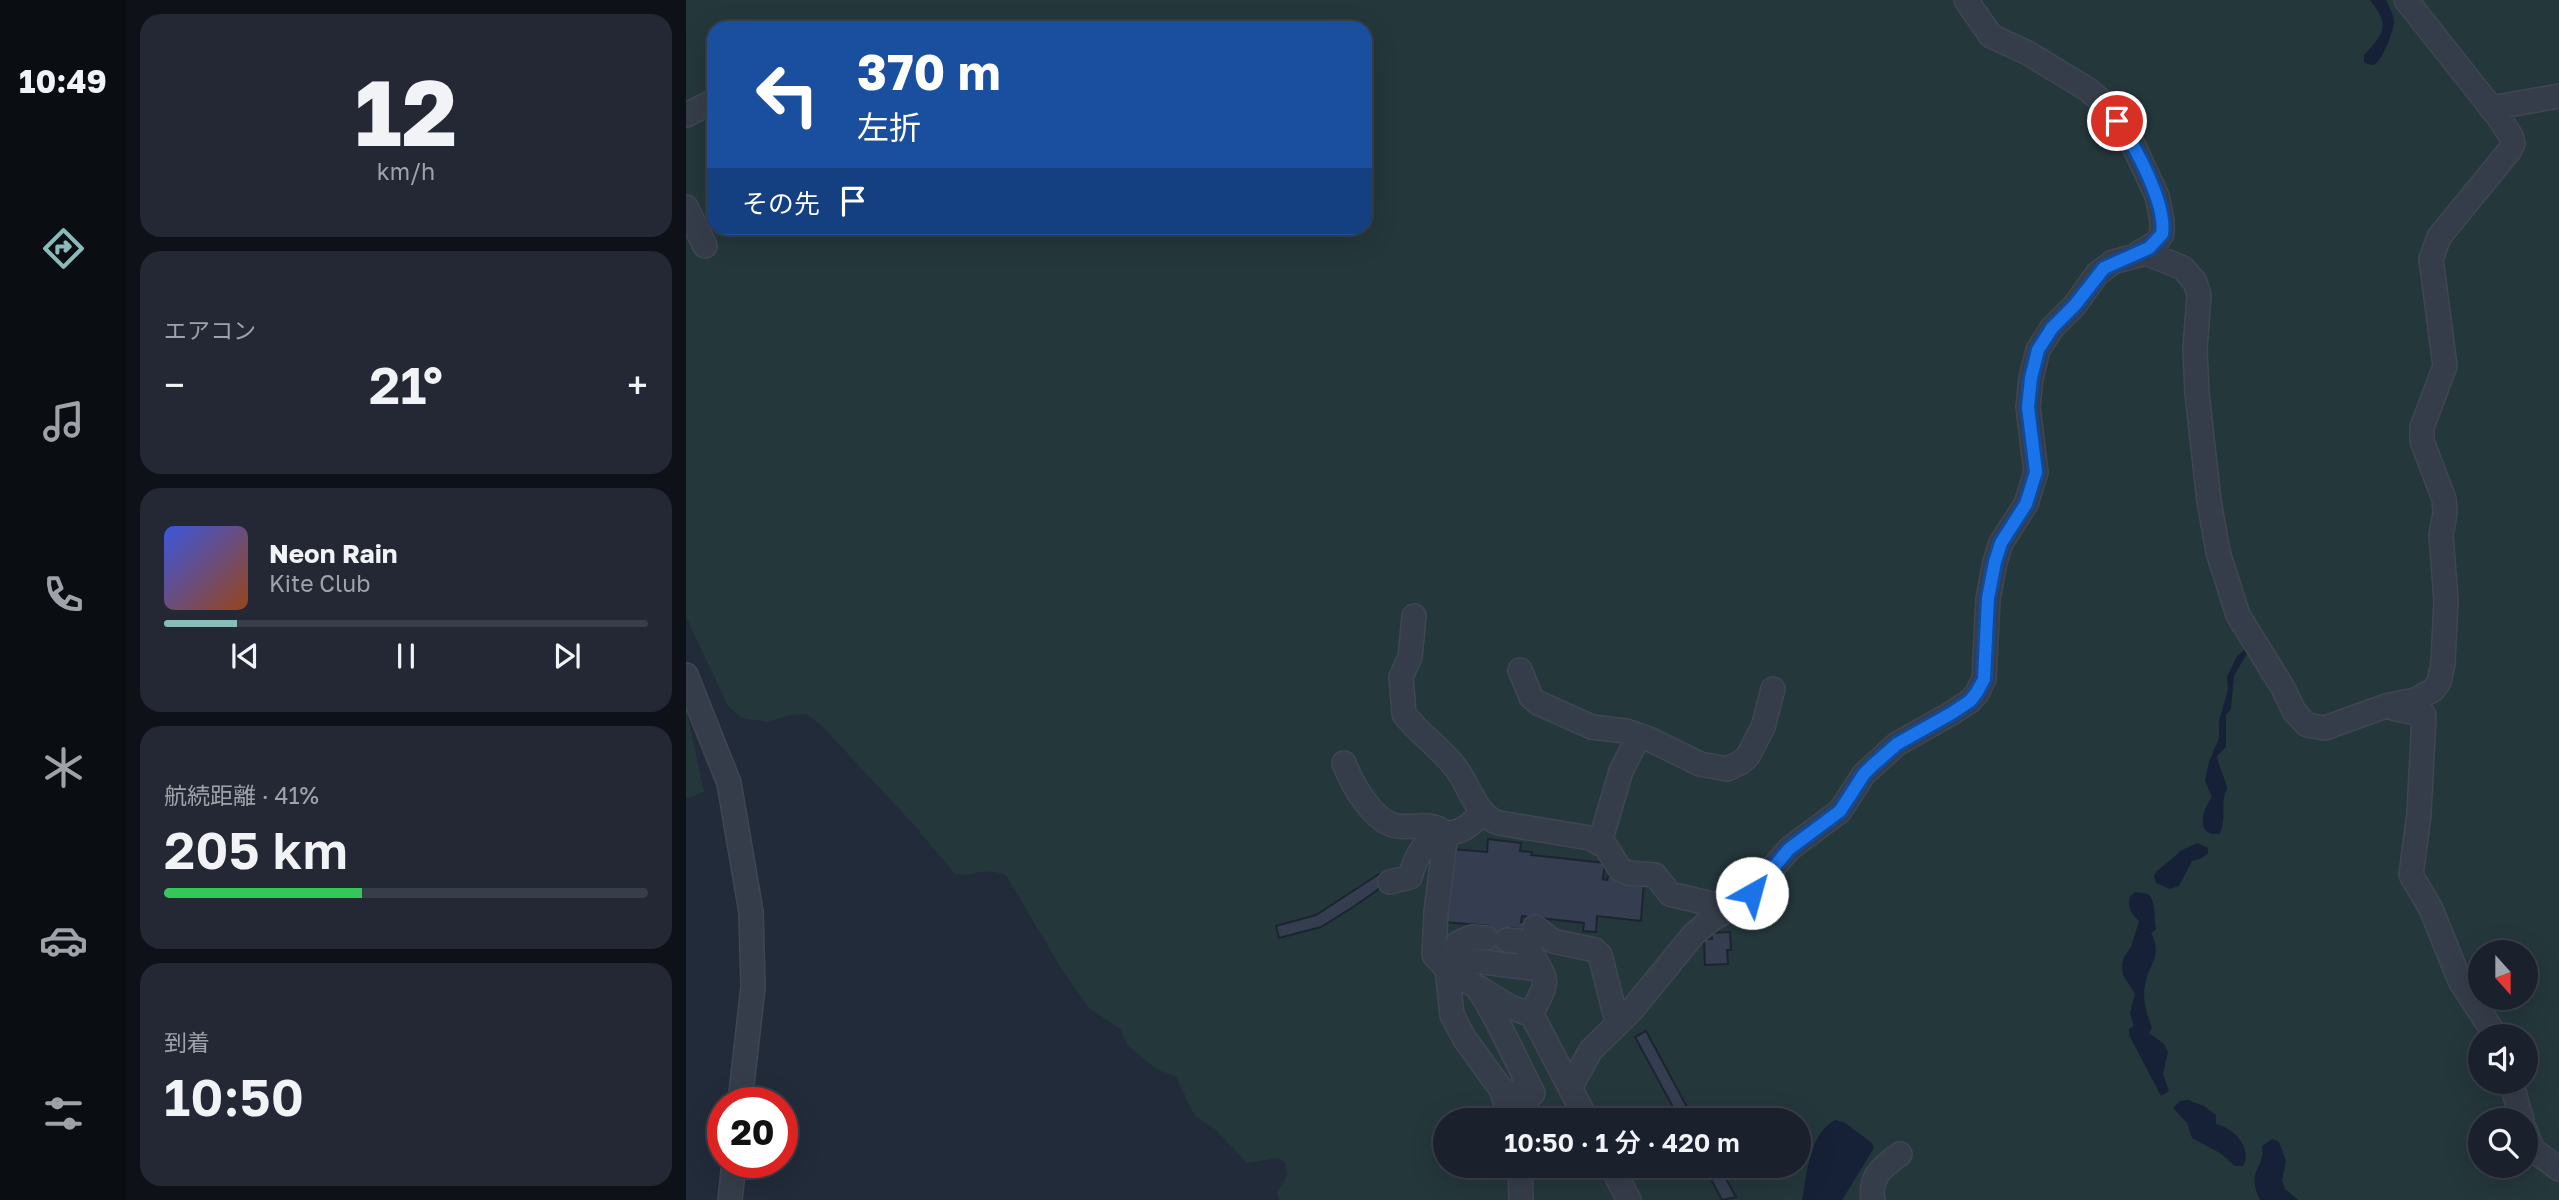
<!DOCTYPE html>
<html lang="ja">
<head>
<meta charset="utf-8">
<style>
  :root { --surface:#1a202c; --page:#232834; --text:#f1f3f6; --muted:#9fa3a9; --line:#383e48; --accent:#8bbbb9 }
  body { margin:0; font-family:"Golos Text","Noto Sans JP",sans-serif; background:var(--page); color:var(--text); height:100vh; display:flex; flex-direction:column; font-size:26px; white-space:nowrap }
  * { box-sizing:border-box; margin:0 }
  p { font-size:23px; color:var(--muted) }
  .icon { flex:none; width:38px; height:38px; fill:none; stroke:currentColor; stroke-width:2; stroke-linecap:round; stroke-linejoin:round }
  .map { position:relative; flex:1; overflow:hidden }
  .details { display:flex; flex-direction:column; gap:14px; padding:14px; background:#0e1218; width:560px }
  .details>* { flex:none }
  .banner { position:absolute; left:21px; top:21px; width:665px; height:214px; border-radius:21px; box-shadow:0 7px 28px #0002,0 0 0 2px var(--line); background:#1a4fa0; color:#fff; overflow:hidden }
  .needle { width:46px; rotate:159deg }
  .fabs { position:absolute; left:1782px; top:940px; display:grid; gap:14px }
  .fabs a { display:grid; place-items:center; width:70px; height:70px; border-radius:50%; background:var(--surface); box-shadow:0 7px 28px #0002,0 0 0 2px var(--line); font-size:35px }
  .speed { position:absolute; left:21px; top:1087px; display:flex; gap:14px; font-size:35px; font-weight:700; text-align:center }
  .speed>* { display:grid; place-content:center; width:91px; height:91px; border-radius:50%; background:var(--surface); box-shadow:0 7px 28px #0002,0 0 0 2px var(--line); line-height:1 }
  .speed .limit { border:10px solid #d22; background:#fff; color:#111 }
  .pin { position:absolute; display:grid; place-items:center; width:60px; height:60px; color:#fff; margin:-30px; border:4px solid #fff; border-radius:50%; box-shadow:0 2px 7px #0007 }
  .me { position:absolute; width:77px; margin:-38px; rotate:38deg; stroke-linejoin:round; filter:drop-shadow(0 0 5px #0008) }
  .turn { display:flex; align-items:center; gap:24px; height:147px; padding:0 35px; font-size:32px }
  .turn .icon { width:91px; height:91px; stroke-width:2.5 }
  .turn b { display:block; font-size:49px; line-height:60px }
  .then { display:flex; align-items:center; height:66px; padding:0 35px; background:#0003; gap:14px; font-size:26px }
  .big { font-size:52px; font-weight:600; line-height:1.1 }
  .details .widget { flex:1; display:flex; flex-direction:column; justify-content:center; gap:10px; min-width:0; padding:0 24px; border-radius:21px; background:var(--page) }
  .details .dial { align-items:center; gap:0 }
  .dial b { font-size:91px; line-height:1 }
  .song { display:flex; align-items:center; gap:21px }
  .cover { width:84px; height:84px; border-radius:10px; background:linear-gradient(135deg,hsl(230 70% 55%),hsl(20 70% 35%)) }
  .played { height:7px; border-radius:4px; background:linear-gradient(90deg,var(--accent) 15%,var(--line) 15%) }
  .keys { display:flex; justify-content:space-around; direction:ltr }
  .heat { display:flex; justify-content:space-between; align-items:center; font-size:38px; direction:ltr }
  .charge { height:10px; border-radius:5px; background:linear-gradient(90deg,#34c759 41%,var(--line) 0) }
  .trip { position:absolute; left:747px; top:1108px; width:378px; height:70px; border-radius:35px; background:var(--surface); box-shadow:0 7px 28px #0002,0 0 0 2px var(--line); font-weight:600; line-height:70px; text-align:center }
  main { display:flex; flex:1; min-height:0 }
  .tabs { display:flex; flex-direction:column; width:126px; justify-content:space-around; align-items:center; background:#0a0d12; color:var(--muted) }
  .tabs .icon { width:49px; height:49px }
  .tabs .active { color:var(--accent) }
  .tabs b { font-size:32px; color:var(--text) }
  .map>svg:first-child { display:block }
  .green { fill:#24373b; fill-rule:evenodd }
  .water { fill:#162137 }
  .building { fill:#343e50; stroke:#1d2431; stroke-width:2 }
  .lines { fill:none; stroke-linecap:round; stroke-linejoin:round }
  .minor-casing { stroke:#3f4653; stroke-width:26 }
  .minor { stroke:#363d4a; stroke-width:23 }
  .route-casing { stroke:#114b97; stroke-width:18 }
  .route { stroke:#1a73e8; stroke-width:12 }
</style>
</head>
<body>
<main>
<nav class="tabs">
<b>10:49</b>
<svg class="icon active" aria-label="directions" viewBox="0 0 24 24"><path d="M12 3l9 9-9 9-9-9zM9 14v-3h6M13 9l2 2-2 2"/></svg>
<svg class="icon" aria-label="music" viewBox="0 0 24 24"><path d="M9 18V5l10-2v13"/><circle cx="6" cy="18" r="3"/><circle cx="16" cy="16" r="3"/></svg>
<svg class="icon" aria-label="phone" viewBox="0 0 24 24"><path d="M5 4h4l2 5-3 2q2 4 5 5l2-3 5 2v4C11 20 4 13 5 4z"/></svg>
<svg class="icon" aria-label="climate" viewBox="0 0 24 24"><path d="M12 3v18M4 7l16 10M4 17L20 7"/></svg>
<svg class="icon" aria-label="car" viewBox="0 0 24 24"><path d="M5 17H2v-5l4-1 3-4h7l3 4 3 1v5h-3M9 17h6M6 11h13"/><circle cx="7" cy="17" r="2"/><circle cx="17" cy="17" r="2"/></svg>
<svg class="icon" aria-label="filters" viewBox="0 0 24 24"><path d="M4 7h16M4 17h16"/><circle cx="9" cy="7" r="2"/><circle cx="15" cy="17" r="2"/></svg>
</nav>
<section class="details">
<div class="widget dial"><b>12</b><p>km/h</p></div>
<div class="widget"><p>エアコン</p>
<div class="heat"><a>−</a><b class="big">21°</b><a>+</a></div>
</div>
<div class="widget">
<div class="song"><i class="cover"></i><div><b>Neon Rain</b><p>Kite Club</p></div></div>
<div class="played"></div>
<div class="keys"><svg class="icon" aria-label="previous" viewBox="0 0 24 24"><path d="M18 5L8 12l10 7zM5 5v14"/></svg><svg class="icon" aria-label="pause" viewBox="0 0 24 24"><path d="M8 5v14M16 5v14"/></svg><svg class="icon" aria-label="next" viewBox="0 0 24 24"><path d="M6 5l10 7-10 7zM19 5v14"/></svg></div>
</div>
<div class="widget"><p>航続距離 · 41%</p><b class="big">205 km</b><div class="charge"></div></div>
<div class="widget"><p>到着</p><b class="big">10:50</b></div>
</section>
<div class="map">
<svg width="1873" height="1200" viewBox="0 0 1873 1200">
  <rect width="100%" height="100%" fill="#222b3a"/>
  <path class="green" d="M0,0H1873V1200H953L934,1166H1113V1120H910L839,1024L890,1120H760V1166H915L933,1200H593L591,1193L601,1175L599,1163L592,1158L561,1163L529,1129L509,1116L490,1077L470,1069L442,1046L434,1029L403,1008L375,968L320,875C295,866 290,877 269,874L228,825L136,726L120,714L104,715L81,722L55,718L42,706L0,617ZM28,28H679V228H28ZM1794,952H1839V998H1794ZM1794,1036H1839V1082H1794ZM1794,1120H1839V1166H1794Z
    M0,707L18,792L0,799Z"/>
  <path class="water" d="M1684,0H1700C1703,7 1708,15 1708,22C1708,30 1696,61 1689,64C1684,66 1682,64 1678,62V55C1699,33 1704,25 1684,0Z
    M1561,648L1563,650L1548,676L1545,709L1540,715V747L1531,756C1533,769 1540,779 1541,789C1533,803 1542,820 1533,834C1509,836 1516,810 1526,797L1519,781L1523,762L1533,738V721L1542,690L1541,677L1551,656Z
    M1511,843L1522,848V853L1516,858L1506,861L1493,886L1484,889L1470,883L1468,876L1470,872L1496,850Z
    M1450,892L1462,894C1470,901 1468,918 1470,929L1465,933C1477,956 1463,963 1459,985C1456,999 1461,1015 1466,1028L1463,1033L1478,1044L1482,1052L1477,1074L1483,1091L1475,1096L1443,1035V1029L1448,1026L1444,1013L1449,994L1437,975L1436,964L1438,957L1445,947L1453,921C1445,914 1441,907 1444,896Z
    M1502,1100L1518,1106L1530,1115V1124C1548,1128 1567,1148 1557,1166H1549L1534,1153L1506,1138L1501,1123L1487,1108L1494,1101Z
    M1149,1120L1159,1123L1186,1143L1188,1148L1156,1200H1116C1121,1174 1123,1134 1149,1120Z
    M1586,1139L1593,1142L1600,1161L1596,1181L1599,1189L1612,1200H1574C1559,1169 1580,1169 1576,1146Z"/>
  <path class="building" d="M802,839L835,843L834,851L846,852L845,855L919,863L917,879L921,880L922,876L958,880L955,921L911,916L910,932L897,931L898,923L836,916L835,922L845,923L844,931L825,928L820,958L796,956L797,945L801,946L803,926L759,922L767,849L801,852Z
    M693,874L700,884L667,907L635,927L593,938L590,926L630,915Z
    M1044,932L1045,950H1041L1042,964L1019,965L1018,939H1026L1025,933Z
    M960,1031L1008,1120H994L949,1037Z
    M1018,1166H1033L1050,1197L1036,1200Z"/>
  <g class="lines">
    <g class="minor-casing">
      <path id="minor" d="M1280,0L1305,36L1342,53L1401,89L1418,103L1445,140L1471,196L1476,220V234L1470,243L1453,253
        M1805,108L1873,96
        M0,115L28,101
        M0,207L19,246
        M728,616L724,657L715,677L718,714C733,734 754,747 769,767C784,785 789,816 813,823L904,838L920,847L934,869L942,873L969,875L984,894L1046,909
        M834,670L845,697L852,703L906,727L940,731L963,739L1014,764L1041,769L1054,763L1062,756L1077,727L1087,689
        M0,675L43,783L65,912L67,987L54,1102
        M1707,708L1738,715L1733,814L1725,875L1745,909L1774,981L1810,1036
        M658,763C666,784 687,822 711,826C731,829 741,820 760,833L750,912L748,955L761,969L766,1015L778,1038L815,1089L825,1120
        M914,842L935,771L953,736
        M704,882L724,877C728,862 737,841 752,835C757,833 763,834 769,832C780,830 788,821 796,813
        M849,927L867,941L909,950L914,955L931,1022
        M821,940L839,942L854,969
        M771,963L772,943L786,937L800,938
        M793,988L824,1007L846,1015
        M1825,1082L1836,1120
        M884,1088L905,1050L944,1012L1008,934L1026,919L1060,900L1103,849L1154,811L1178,774L1211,744L1266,713L1284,701L1291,693L1298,679L1302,599L1309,562L1315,543L1340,504L1350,472L1342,407L1345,378L1352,350L1366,328L1389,305L1411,274L1427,262L1460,253L1497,268L1509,282L1513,295L1509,349L1511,393L1523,501L1532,552L1552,615L1597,688L1608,711L1621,725L1639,728L1700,706L1729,700L1747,690L1753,682L1757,663L1760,600L1755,535L1759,513L1758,499L1736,441V427L1759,366L1745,259L1753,237L1824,150L1827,143L1825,136L1811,115L1720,0
        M815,1089L835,1098H842L847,1093C829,1059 814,1022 793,990C786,980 767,979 771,963L780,960L854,969C866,987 850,998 846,1015L901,1120
        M1839,1130L1847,1150L1873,1169
        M834,1166L835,1200
        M925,1166L943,1200
        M44,1200L48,1162
        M1187,1200C1183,1177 1196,1167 1214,1154"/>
    </g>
    <use href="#minor" class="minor"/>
  </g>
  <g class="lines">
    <g class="route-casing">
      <path id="route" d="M1066,893L1103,849L1154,811L1178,774L1187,765L1211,744L1266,713L1284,701L1291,692L1298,679L1302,598L1309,562L1315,543L1340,504L1350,472L1342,407L1345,378L1352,350L1366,328L1389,305L1418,268L1463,248L1476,234C1481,205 1449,145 1431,121"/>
    </g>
    <use href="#route" class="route"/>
  </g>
</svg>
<div class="fabs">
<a><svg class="needle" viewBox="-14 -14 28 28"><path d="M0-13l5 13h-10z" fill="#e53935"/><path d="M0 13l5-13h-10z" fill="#9fa3a9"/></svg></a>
<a><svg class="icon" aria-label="sound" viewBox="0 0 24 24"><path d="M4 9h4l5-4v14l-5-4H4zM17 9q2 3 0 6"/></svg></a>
<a><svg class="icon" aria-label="search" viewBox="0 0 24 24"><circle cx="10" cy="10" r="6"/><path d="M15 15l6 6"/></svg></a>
</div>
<div class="speed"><div class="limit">20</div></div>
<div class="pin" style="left:1431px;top:121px;background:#d93025"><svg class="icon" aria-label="arrive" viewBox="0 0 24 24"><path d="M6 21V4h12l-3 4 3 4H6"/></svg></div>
<svg class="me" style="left:1066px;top:893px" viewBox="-20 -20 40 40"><circle r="19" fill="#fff"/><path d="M0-13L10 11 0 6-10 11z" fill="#1a73e8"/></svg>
<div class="trip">10:50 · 1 分 · 420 m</div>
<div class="banner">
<div class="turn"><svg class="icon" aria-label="left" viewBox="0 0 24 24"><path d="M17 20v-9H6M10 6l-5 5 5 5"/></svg><div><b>370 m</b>左折</div></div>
<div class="then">その先<svg class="icon" aria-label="arrive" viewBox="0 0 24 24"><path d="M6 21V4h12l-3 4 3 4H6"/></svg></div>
</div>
</div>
</main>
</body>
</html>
